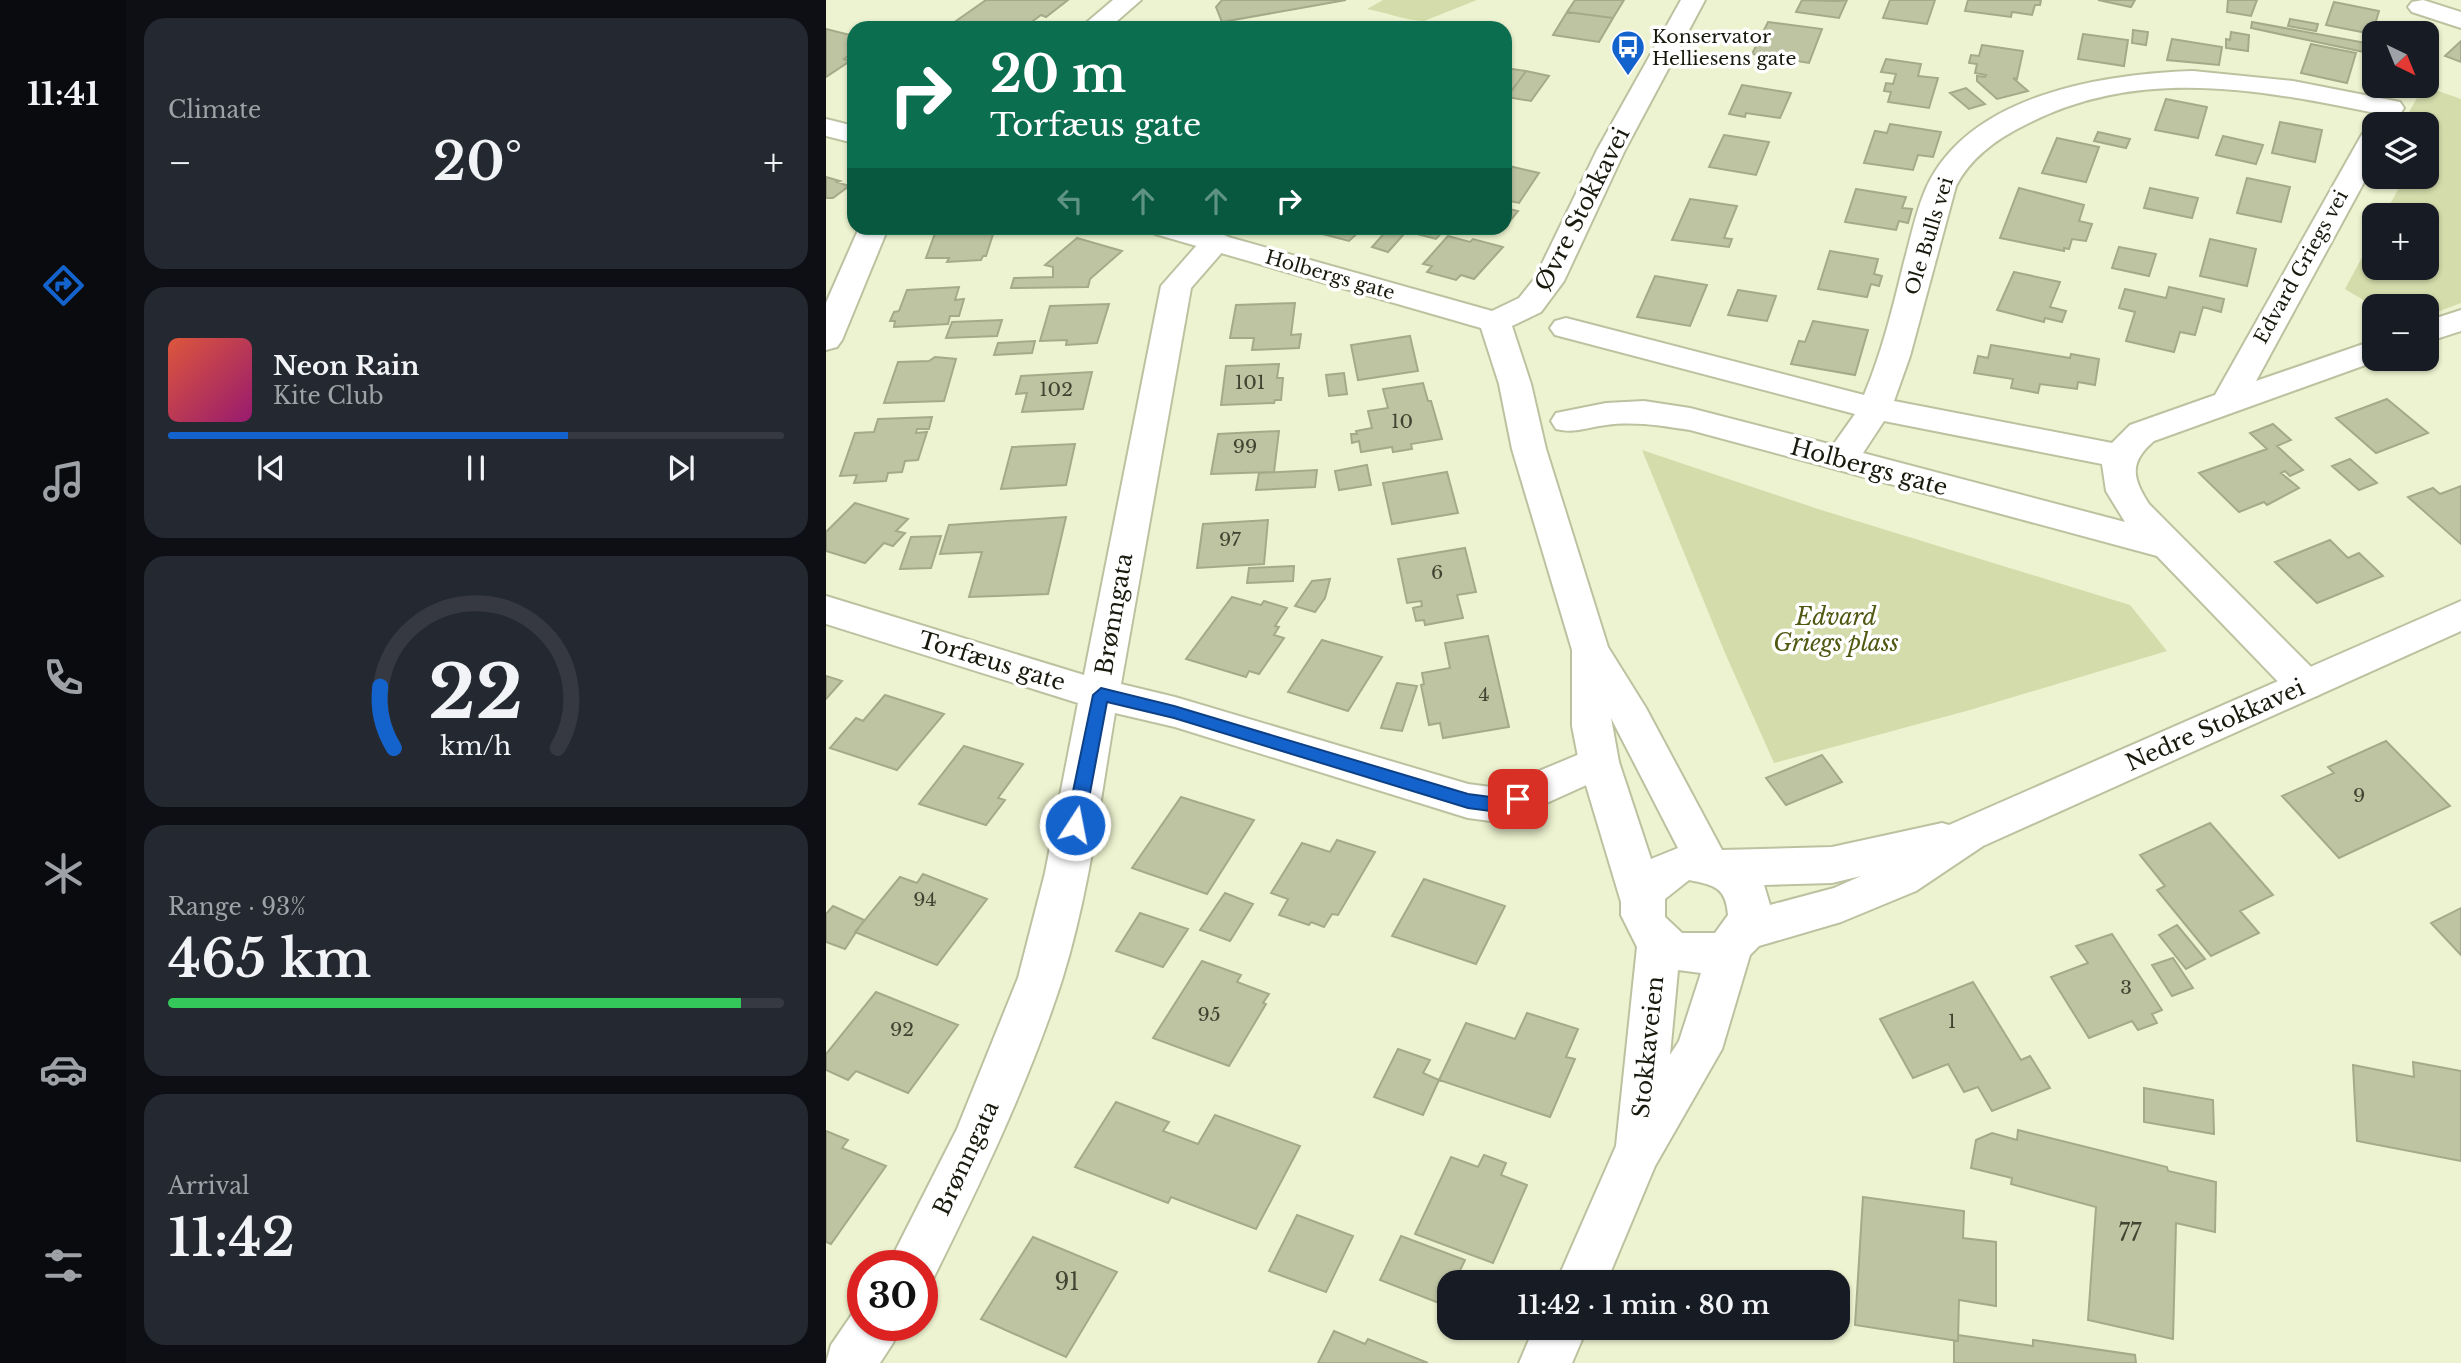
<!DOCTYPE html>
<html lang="en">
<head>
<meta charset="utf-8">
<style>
  :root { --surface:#171b24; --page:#242831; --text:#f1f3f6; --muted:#9ea1a6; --line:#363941; --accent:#1463cd }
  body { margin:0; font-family:"Libre Baskerville",serif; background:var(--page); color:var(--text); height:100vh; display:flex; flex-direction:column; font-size:26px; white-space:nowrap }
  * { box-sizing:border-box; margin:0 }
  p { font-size:23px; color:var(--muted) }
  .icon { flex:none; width:38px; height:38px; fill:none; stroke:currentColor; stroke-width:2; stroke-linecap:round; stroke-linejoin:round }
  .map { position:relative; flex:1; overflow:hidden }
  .side { display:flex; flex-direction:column; gap:18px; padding:18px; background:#0d0f14; width:700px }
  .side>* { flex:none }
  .guide { position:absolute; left:21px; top:21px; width:665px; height:214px; border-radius:21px; box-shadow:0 2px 5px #0004; background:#0b6e4f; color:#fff; overflow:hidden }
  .needle { width:46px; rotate:137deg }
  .buttons { position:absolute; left:1536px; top:21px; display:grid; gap:14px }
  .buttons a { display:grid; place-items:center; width:77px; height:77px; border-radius:14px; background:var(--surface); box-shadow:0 2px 5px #0004; font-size:35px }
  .speed { position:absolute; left:21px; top:1250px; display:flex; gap:14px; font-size:35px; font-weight:700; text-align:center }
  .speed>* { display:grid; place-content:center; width:91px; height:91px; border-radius:50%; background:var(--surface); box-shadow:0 2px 5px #0004; line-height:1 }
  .speed .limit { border:10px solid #d22; background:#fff; color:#111 }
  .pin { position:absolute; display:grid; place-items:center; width:60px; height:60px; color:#fff; margin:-30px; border-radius:14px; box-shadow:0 4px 10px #0006 }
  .me { position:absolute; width:77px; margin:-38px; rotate:11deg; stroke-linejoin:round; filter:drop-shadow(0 0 5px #0008) }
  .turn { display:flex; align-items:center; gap:24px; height:147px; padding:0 28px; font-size:32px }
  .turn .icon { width:91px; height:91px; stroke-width:2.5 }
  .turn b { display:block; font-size:49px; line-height:60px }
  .lanes { display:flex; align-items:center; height:66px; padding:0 28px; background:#0003; justify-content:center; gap:35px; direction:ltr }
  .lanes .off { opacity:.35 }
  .big { font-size:52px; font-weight:600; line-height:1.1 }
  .side .card { flex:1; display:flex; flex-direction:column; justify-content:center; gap:10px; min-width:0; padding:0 24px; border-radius:21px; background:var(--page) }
  .side .dial { align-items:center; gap:0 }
  .dial svg { height:182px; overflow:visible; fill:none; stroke:var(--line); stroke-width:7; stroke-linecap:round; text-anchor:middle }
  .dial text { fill:var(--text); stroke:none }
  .song { display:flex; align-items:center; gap:21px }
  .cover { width:84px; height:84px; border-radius:10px; background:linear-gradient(135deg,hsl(10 70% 55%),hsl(320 70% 35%)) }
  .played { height:7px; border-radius:4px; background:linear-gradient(90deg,var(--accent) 65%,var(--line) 65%) }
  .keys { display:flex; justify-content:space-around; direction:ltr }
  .heat { display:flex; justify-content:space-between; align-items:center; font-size:38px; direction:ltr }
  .charge { height:10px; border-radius:5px; background:linear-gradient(90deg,#34c759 93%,var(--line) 0) }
  .trip { position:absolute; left:611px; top:1270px; width:413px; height:70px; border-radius:21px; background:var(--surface); box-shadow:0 2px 5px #0004; font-weight:600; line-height:70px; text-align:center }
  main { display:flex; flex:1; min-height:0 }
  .menu { display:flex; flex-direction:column; width:126px; justify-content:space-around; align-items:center; background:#090b0e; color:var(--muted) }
  .menu .icon { width:49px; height:49px }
  .menu .on { color:var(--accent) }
  .menu b { font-size:32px; color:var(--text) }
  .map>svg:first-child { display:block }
  .green { fill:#d4dcab }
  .building { fill:#bec4a2; stroke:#a4aa89; stroke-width:2 }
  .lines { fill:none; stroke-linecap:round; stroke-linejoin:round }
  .minor-casing { stroke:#bcc2a0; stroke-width:4 }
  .secondary-casing { stroke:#bcc2a0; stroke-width:4 }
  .minor { fill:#fff; fill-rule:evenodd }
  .secondary { fill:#fff; fill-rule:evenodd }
  .route { fill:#1463cd; stroke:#0d4085; stroke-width:2 }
  .labels { text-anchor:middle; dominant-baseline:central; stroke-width:7; stroke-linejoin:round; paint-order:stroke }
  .far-poi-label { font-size:19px; fill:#181a0d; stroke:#fff; text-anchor:start }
  .far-street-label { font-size:19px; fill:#181a0d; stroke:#fff }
  .number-label { font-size:19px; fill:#424432 }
  .street-label { font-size:23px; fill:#181a0d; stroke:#fff }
  .park-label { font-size:23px; font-style:italic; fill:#515812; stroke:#fff }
  .near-number-label { font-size:23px; fill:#424432 }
</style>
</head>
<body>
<main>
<nav class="menu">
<b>11:41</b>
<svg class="icon on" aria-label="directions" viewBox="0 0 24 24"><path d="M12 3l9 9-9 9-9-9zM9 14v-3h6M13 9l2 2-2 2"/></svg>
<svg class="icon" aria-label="music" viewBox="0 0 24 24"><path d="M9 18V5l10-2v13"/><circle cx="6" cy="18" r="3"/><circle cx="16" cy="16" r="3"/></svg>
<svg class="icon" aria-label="phone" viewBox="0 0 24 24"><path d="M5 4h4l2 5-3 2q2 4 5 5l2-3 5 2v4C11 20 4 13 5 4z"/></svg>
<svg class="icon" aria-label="climate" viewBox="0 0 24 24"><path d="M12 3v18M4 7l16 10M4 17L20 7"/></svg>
<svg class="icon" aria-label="car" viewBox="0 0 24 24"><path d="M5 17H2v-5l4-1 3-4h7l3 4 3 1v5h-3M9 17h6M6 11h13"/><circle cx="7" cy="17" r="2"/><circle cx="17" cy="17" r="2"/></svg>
<svg class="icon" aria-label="filters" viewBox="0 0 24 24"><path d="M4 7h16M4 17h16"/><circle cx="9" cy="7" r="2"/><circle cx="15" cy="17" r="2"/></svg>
</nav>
<section class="side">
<div class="card"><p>Climate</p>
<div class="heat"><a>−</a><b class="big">20°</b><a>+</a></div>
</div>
<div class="card">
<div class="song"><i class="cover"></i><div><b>Neon Rain</b><p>Kite Club</p></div></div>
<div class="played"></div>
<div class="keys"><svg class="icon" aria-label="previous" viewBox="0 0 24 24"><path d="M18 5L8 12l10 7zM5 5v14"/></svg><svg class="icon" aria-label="pause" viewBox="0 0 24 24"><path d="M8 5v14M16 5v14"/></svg><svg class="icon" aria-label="next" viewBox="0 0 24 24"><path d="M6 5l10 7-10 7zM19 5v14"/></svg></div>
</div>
<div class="card dial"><svg viewBox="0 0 100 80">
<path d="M14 69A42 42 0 1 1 86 69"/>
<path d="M14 69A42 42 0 0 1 8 42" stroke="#1463cd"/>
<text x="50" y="56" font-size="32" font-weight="700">22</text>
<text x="50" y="72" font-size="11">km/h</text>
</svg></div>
<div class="card"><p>Range · 93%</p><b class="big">465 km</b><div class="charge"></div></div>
<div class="card"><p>Arrival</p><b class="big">11:42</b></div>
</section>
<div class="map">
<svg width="1635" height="1363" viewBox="0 0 1635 1363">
  <rect width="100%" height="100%" fill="#edf3d0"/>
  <path class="green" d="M557,0H651L598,21C581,21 559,12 541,9Z
    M1598,86L1635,99V303L1601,316V306L1549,307L1519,289L1549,233V268H1601V215H1558L1579,177H1601V124H1576Z
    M816,450L992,509L1304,605L1341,651L1144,710L948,763L899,653Z"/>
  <path class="building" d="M160,0H242L220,17L215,15L203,24L208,25L204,28H120Z
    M396,0H520L396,22L390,7Z
    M749,0H798L787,18L741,12Z
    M976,0L1011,1L1021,0L1013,18L970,12Z
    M1064,0H1109L1101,24L1057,18Z
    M1142,0H1215L1214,5H1209L1206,15L1186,12L1185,17L1139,11Z
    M1272,0H1309L1305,7Z
    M1402,0H1431L1425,16L1401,12Z
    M1508,2L1553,11L1546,34L1500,25Z
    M741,12L787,18L773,42L727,35Z
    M1464,19L1492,24L1490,31L1462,26Z
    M942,22L996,29L983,63L926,54Z
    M1426,22L1540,43L1538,52L1425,28Z
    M0,29L28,36V52L18,59L24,61L0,77Z
    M1307,30L1322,32L1320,45L1306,43Z
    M1405,32L1423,35L1422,51L1400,48V39L1404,40Z
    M1257,34L1302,40L1298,66L1252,59Z
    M1346,39L1396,47L1393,65L1341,60Z
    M1635,41V62L1619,56Z
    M1485,44L1530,53L1521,83L1475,73Z
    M1156,45L1197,51L1191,79L1187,78L1202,91L1171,99L1151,81V76L1159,77L1160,75L1149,73L1151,64L1143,63L1145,55L1153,56Z
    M1060,59L1095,64L1092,76L1112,78L1103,108L1062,102L1065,92L1058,91L1060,83L1067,84L1070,74L1055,72Z
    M679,68L700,71L681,97L679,96Z
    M700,71L723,76L705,101L681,97Z
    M916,85L965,93L954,118L920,113L919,117L903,114Z
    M1140,88L1159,104L1143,109L1124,93Z
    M1340,99L1381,107L1372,138L1329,130Z
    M1454,122L1496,130L1489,162L1446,153Z
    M1064,124L1115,132L1107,157L1092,155L1087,170L1038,163L1049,131L1061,133Z
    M1272,132L1304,139L1300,148L1268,141Z
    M898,135L943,142L930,175L883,167Z
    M1397,136L1437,145L1430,164L1390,155Z
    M1231,138L1273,147L1260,182L1216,173Z
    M679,165L713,173L693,203L679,200Z
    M0,177L14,181L11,182L23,186L7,198H0Z
    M1421,178L1464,187L1455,222L1411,213Z
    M1193,188L1258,205L1253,221L1266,224L1260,241L1246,239L1243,249L1238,248V251L1174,238Z
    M1324,188L1372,198L1366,218L1318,208Z
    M1030,189L1080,197L1076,208L1086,209L1082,223L1073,221L1070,230L1019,222Z
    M864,199L911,206L898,238L906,239L903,247L846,240Z
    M679,208L692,211L684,221L679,220Z
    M111,228H169L160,256H157L155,260L121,262L123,258H100Z
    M483,228H537L523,241L481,230Z
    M582,228H620L610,239L579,231Z
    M562,229L578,234L562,252L546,247Z
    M622,236L644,242L647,239L677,247L648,279L635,275L630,280L601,272L606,266L597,264Z
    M251,238L296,251L264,279L262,287L185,288L188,278L227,277V267L219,265Z
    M1384,239L1430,249L1421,286L1374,276Z
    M1293,247L1330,254L1323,276L1286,268Z
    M1004,251L1052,259L1048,274L1056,276L1053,286L1045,284L1041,297L992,289Z
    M1188,272L1234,282L1224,307L1240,311L1236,322L1219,318L1218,322L1171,310Z
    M829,276L881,285L864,326L811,317Z
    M133,287L129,300L138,299L133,316H124L122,324L68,327L69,321H64L68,312L73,311L81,290Z
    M1343,287L1398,299L1395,312L1377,307L1369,335L1354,332L1348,352L1300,341L1309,312L1293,308L1299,289L1340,298Z
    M912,290L950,296L941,321L902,315Z
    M469,303L465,335L475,334L473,348L426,350L428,338H404L410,305Z
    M283,304L271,343L240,345L241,340L214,341L224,306Z
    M176,320L171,336L120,338L126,322Z
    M987,321L1042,330L1029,375L965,364L973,341L979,342Z
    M584,336L592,371L532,380L525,345Z
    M209,341L206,353L168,355L172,343Z
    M1165,345L1244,358L1245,354L1273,359L1269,385L1252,382L1251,389L1214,384L1212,393L1185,388L1187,379L1148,373L1152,356L1162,358Z
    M109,357L130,359L118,401L58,403L72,362L103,361Z
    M453,364L451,378H457L455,400H449L448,403L395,405L400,366Z
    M266,372L257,409L196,412L201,393L190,394L195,376Z
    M518,373L521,394L503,396L500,375Z
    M597,383L602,401H605L616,439L585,444L586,449L567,452L566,447L535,452L533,441L526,443L525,434H531L530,431L546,428L542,411L562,408L557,389Z
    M1561,399L1602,433L1550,453L1510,418Z
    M106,417L103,429H91L90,433L101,432L92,460L79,461L76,472L62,473L60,481L28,483L31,475L14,476L29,433L48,432L52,419Z
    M1447,424L1465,440L1451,446L1477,470L1464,476L1459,471L1455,473L1473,488L1441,505L1438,502L1413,512L1373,473L1441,449L1424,433Z
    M453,431L448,472L385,474L392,434Z
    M249,444L240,485L175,489L186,447Z
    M1524,459L1551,483L1533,490L1506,466Z
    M541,465L545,485L513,490L509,471Z
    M491,470L489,487L430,490L433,473Z
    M621,472L632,513L566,524L557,483Z
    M1635,486V544L1582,497L1607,488L1614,494Z
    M29,503L82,519L70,531L79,533L67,546L58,543L39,563L0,551V532Z
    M240,517L222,594L143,597L156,552L114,554L123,525Z
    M442,520L438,564L371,568L377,524Z
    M115,536L105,568L74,569L85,537Z
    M1504,540L1522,558L1533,553L1557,576L1491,603L1449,562Z
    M639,548L650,592L631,595L637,618L599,625L598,620L590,621L587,608L596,606L595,601L581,603L572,559Z
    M468,566L467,581L421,583L423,568Z
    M504,579L499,598L489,612L469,606L486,581Z
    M406,597L435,605L438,601L461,608L449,626L453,627L448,635L458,638L433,674L423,671L420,677L360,659Z
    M662,636L683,727L617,738L614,723L603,725L595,685L598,684L596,673L624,668L619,643Z
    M496,640L556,657L522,711L462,692Z
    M0,676L16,681L0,699Z
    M571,683L591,686L576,731L555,728Z
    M59,695L118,714L71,770L4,748L30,718L37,721Z
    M1560,741L1624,806L1513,858L1456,796L1508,773L1502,767Z
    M138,746L197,764L172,798L179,800L160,825L93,804Z
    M996,755L1016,782L960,805L940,778Z
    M355,797L428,820L381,894L306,868Z
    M1384,823L1447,895L1414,911L1433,933L1385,956L1331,890L1339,886L1314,855Z
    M511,840L549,852L512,915L506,914L498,927L485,922L483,925L453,915L462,899L445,893L476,843L504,852Z
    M97,874L161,899L111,965L29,932L74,877L91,883Z
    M598,879L679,906L650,964L566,936Z
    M399,893L427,904L404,941L374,930Z
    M7,906L38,920L19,949L0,942V914Z
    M1635,908V955L1605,923Z
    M314,913L362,929L337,967L290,951Z
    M1351,925L1379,959L1360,969L1333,935Z
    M1286,934L1336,1010L1326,1014L1331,1023L1312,1030L1306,1021L1263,1038L1225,977L1262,963L1250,946Z
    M1347,958L1367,988L1346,996L1326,965Z
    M376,961L415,975L411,982L443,994L437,1003L440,1004L403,1066L327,1038Z
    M1147,982L1195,1060L1204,1056L1224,1088L1166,1111L1152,1087L1138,1092L1122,1064L1087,1078L1054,1019Z
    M50,992L132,1025L82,1093L30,1071L22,1080L0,1070V1054Z
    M701,1013L752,1029L740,1057L749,1059L724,1117L613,1080L640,1023L689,1039Z
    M572,1049L604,1060L597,1073L613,1080L597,1115L548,1097Z
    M1587,1062L1635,1071V1161L1531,1141L1527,1065L1588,1077Z
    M1318,1088L1387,1100L1388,1134L1318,1122Z
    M290,1102L343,1122L337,1131L372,1144L389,1115L474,1146L430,1229L345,1197L342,1203L249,1167Z
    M1192,1130L1341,1167L1342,1171L1390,1182L1389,1232L1350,1223L1347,1339L1262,1320L1270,1207L1185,1184L1186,1178L1145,1168L1150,1140L1166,1133L1191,1140Z
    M0,1131L22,1140L16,1148L60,1166L5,1244L0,1242Z
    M658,1155L680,1163L675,1175L701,1185L667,1263L589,1234L625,1157L652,1167Z
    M1037,1197L1138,1211L1137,1238L1170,1242V1306L1133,1300L1132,1341L1029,1325Z
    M471,1215L527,1236L500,1292L443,1271Z
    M575,1236L639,1260L628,1283H623V1295L618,1305L554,1280Z
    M207,1237L291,1272L240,1357L155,1319Z
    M508,1331L539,1344L542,1339L602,1363H492Z
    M1132,1335L1207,1346V1340L1309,1355L1310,1363H1128V1341H1132Z"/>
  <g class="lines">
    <g class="minor-casing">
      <path id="minor" d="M287,0H315L283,28H254Z
        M1597,0L1635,12V28L1586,12L1582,7L1586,2Z
        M1367,71L1467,81L1564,100L1574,102L1578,108L1574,114L1564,116C1442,91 1317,64 1201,124C1172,138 1145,157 1130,186L1084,356L1068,401L1286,443L1304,425L1389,395L1535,136L1539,130L1549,128V162L1430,381L1549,340V359H1556L1328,441C1303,462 1306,478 1323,504L1493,675L1498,685L1493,695L1479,700L1465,695L1331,556L864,430C836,426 809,421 780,425C762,427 748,434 730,429L725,421L730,413L780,403L818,401L864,408L1007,445L1029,414L729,335L724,328L729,321L740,318L1038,395C1056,352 1067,307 1078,262C1085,237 1090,210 1101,186C1145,94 1278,74 1367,71ZM1058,421L1276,464L1280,491L1299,522L1037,453Z
        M33,228H62L16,340L11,347L0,350V303Z
        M390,233L401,236L405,242L365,288L295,684L349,697L642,784L672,788L773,746L787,751L793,762L787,773L692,816L672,822L642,818L349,727L289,713C274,802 263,894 236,980C202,1085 154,1184 105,1283L96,1286V1265H62L131,1129L192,978L219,873L252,703L0,624V596L258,675L335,286L379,236Z
        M1635,310V331L1601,342V321Z
        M37,1304V1325H75L67,1343L54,1363H0L5,1345L31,1307Z"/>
    </g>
    <g class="secondary-casing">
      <path id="secondary" d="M855,0H879L799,150L738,281L715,312L686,326L705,384L720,449L782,647L820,708L896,850L1006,847L1116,823L1123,825L1635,601V631L1157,846L1090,891L1015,922L933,946L924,955L896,1049L829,1166L780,1283H730L790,1146L811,947L795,915V902L753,762L746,726V650L686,449L673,384L655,328L329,234L324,228H370L666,311L693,298L709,278L771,150ZM785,718L852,848L825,859L793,762ZM1035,876L1008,888L944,905L938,885L1006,883ZM863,880C888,885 900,887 902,915L889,933H856L839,917V899ZM852,970L875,973L853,1041L844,1055Z
        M0,119L28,126V143L0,136Z
        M708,1328H761L746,1363H693Z"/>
    </g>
    <use href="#minor" class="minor"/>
    <use href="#secondary" class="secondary"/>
  </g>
  <path class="route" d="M275,688L348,706L642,794L672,798L692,793L698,795L700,799L698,804L672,812L642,808L348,718L281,702L258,825L255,830H243L240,825L267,695Z"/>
  <defs>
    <g id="bus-pin" transform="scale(1.75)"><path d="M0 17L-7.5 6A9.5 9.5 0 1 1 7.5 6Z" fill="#1463cd" stroke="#fff"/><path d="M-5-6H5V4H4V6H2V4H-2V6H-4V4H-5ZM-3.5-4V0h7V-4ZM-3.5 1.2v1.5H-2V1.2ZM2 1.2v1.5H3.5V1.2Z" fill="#fff"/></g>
  </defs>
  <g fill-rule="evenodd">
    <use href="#bus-pin" x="802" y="47"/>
  </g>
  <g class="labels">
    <g class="far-poi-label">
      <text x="826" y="36">Konservator<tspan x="826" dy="22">Helliesens gate</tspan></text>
    </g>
    <g class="far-street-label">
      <text transform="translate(1103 236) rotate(-73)">Ole Bulls vei</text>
      <text transform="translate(1475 267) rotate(-61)">Edvard Griegs vei</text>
      <text transform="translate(504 275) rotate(16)">Holbergs gate</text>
    </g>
    <g class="number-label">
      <text x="424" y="382">101</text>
      <text x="230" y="389">102</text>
      <text x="576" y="421">10</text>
      <text x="419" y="446">99</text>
      <text x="404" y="539">97</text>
      <text x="611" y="572">6</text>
      <text x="658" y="694">4</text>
      <text x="1533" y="795">9</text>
      <text x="99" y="899">94</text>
      <text x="1300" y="987">3</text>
      <text x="383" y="1014">95</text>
      <text x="1126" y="1021">1</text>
      <text x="76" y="1029">92</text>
    </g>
    <g class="street-label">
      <text transform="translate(756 209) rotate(-63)">Øvre Stokkavei</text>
      <text transform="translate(1043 467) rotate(15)">Holbergs gate</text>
      <text transform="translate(288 614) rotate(-80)">Brønngata</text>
      <text transform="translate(166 661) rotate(17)">Torfæus gate</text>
      <text transform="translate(1389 725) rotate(-24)">Nedre Stokkavei</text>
      <text transform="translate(822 1047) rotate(-84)">Stokkaveien</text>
      <text transform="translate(140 1158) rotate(-65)">Brønngata</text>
    </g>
    <g class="park-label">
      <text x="1010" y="617">Edvard<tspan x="1010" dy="26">Griegs plass</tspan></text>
    </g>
    <g class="near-number-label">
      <text x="1304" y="1233">77</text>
      <text x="241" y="1282">91</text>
    </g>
  </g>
</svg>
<div class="buttons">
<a><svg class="needle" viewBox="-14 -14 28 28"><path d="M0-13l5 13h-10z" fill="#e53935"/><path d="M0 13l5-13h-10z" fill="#9ea1a6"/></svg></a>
<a><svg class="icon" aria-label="layers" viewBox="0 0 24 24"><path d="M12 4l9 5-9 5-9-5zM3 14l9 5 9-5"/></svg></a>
<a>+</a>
<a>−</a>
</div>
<div class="speed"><div class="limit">30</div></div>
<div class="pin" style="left:692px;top:799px;background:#d93025"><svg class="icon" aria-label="arrive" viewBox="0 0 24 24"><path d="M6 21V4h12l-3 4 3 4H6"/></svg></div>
<svg class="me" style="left:249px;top:825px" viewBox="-20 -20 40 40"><circle r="17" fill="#1463cd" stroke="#fff" stroke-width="3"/><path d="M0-11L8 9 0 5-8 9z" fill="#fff"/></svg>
<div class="trip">11:42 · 1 min · 80 m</div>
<div class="guide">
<div class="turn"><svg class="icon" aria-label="right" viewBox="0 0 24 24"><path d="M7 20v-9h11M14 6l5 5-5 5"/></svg><div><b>20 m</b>Torfæus gate</div></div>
<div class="lanes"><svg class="icon off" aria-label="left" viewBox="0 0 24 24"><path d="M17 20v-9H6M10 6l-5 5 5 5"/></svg><svg class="icon off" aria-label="ahead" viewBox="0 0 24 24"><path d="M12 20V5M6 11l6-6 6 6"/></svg><svg class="icon off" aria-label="ahead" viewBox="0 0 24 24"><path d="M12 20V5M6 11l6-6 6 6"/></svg><svg class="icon" aria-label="right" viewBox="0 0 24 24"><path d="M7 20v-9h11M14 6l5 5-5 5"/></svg></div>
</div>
</div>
</main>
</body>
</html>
